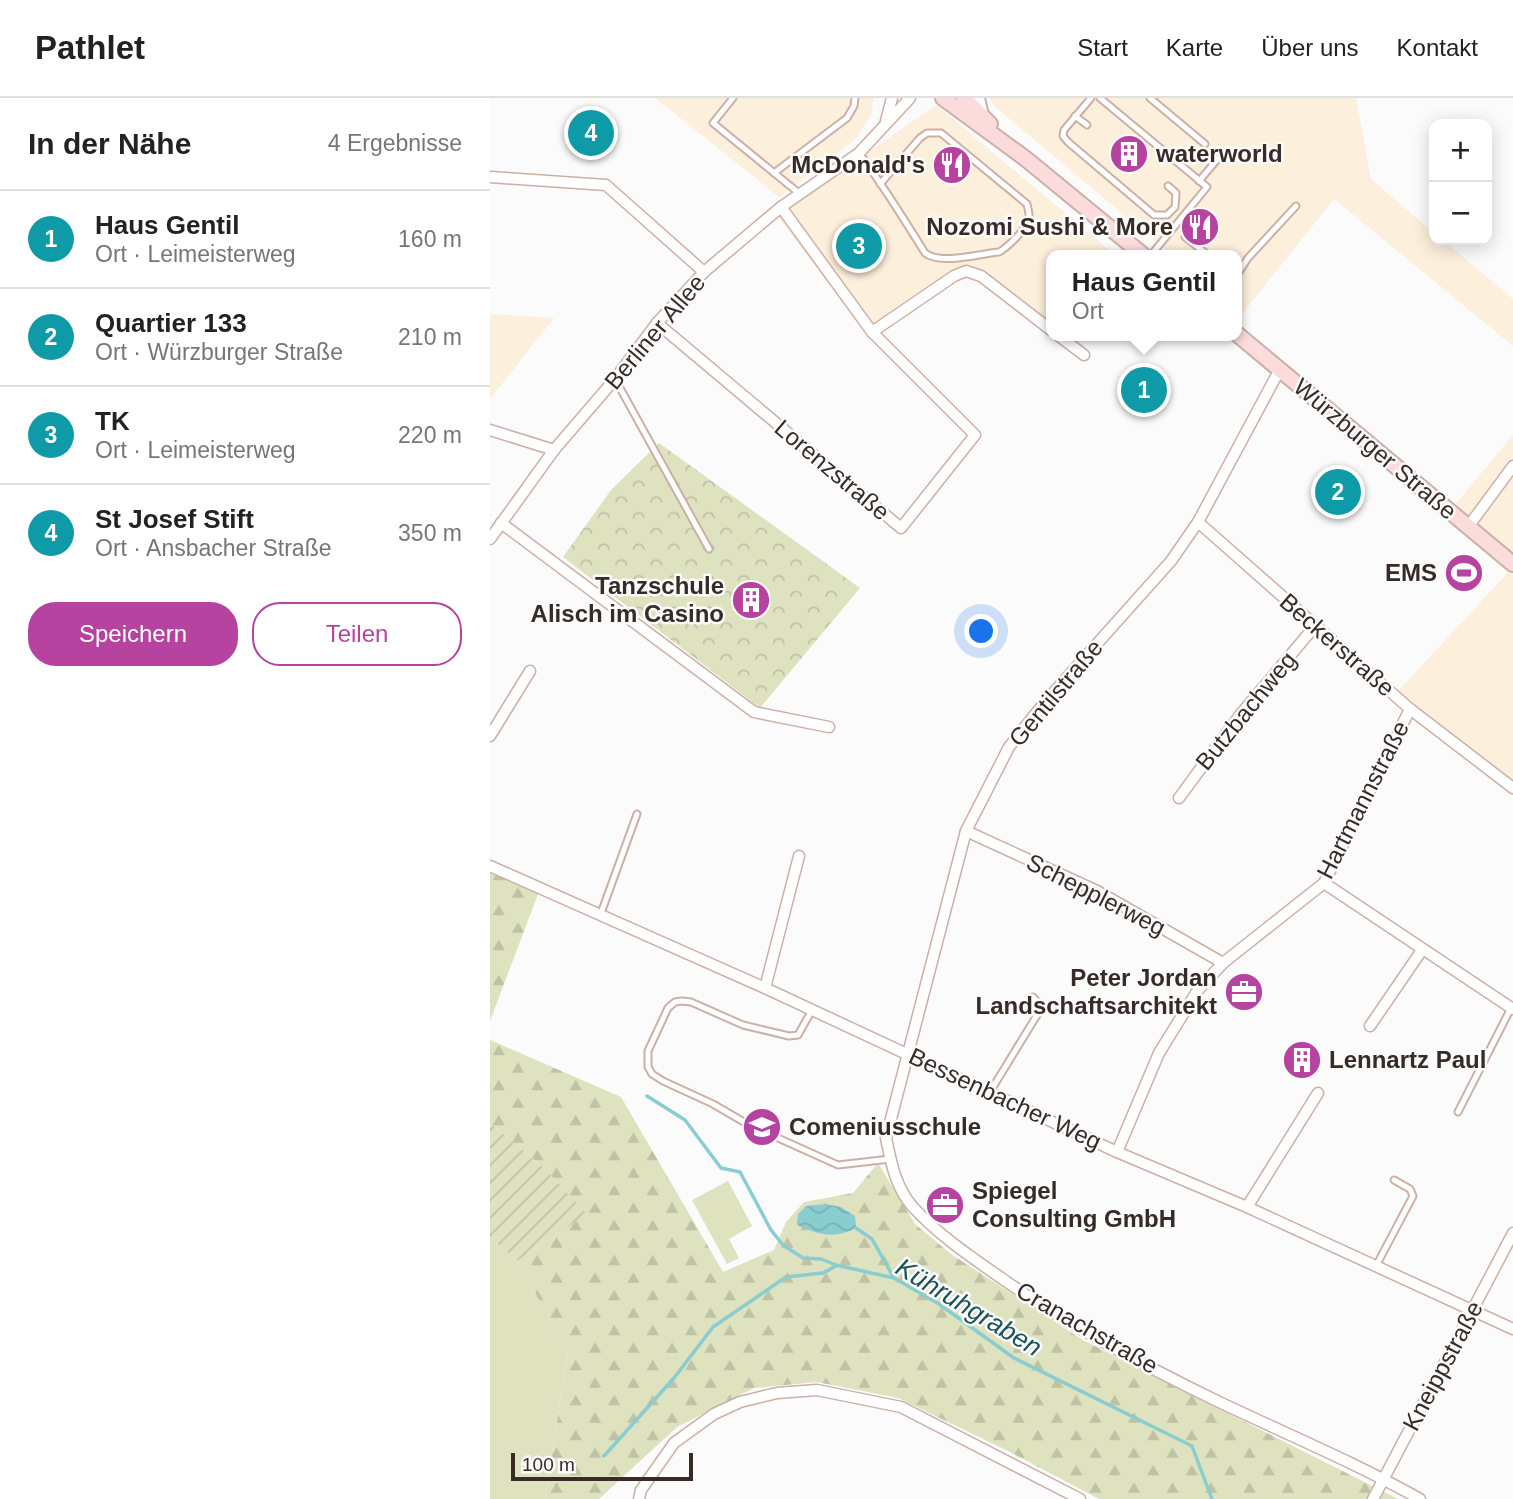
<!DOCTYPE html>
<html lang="de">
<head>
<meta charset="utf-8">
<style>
	:root { --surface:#fff; --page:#f6f6f6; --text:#222; --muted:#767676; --line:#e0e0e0; --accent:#b5439f }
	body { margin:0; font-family:Helvetica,sans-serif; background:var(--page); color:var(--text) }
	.controls { position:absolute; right:21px; top:21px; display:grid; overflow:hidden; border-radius:14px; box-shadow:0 4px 18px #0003 }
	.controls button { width:63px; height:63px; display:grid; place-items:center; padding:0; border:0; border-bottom:2px solid var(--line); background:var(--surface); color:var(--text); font:35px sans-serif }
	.scale { position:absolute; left:21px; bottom:18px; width:182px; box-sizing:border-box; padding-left:7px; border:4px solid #362b27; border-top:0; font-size:19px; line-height:24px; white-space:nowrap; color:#362b27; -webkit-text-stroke:5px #fbfbfb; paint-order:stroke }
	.you { position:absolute; left:492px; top:534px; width:24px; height:24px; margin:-18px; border:5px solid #fff; border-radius:50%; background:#1a73e8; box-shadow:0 0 0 10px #1a73e833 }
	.badge { display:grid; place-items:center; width:46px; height:46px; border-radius:50%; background:var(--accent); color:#fff; font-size:23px; font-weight:700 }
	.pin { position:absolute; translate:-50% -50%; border:4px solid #fff; box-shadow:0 2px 7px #0006 }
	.popup { position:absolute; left:556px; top:152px; width:196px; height:91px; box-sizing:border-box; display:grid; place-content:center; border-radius:14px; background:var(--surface); filter:drop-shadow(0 2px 5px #0005); font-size:23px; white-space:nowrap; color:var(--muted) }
	.popup b { font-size:26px; color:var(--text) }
	.popup::after { content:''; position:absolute; left:50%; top:100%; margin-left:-14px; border:14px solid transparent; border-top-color:var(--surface) }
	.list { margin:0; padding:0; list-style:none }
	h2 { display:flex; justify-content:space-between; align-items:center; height:91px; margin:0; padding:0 28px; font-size:30px }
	h2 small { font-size:23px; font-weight:400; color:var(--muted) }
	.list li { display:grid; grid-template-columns:46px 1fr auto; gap:21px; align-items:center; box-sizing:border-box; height:98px; padding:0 28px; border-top:2px solid var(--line) }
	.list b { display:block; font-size:26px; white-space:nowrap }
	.list p { margin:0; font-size:23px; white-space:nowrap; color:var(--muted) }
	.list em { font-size:23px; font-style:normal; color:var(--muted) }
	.actions { display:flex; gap:14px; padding:21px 28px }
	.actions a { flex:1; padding:16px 0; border:2px solid var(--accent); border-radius:28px; text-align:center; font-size:24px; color:var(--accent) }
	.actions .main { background:var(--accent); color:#fff }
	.map { position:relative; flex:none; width:1023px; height:1401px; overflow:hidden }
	header { display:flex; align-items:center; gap:42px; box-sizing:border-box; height:98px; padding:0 35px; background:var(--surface); border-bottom:2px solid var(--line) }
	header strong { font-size:33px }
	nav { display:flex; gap:38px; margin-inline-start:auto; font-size:24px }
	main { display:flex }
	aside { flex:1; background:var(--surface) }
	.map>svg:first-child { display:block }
	.commercial { fill:#fcefdb }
	.grass { fill:#dee2bf }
	.forest { fill:url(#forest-firs) }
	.park { fill:url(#park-crowns) }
	.garden { fill:url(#garden-furrows) }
	.water { fill:url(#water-waves) }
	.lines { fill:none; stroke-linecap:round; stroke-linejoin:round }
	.stream { stroke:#8acdd1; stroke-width:3.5 }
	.service-casing { stroke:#ccb0a7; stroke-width:9 }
	.minor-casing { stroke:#ccb0a7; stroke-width:13 }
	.tertiary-casing { stroke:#ccb0a7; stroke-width:16 }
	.secondary-casing { stroke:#ccb0a7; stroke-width:18 }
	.service { stroke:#fff; stroke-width:5 }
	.minor { stroke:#fff; stroke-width:10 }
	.tertiary { stroke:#fff; stroke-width:12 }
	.secondary { stroke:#fcdbdd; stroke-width:14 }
	.labels { text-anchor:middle; stroke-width:5; stroke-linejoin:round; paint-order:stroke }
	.poi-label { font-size:24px; font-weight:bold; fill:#362b27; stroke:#fbfbfb; text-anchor:end }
	.street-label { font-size:24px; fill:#362b27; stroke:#fbfbfb }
	.water-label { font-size:26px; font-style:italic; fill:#195356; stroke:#fbfbfb }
</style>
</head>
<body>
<header>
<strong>Pathlet</strong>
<nav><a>Start</a><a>Karte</a><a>Über uns</a><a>Kontakt</a></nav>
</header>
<main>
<aside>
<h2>In der Nähe<small>4 Ergebnisse</small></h2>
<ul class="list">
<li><span class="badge" style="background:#0f9aa8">1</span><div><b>Haus Gentil</b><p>Ort · Leimeisterweg</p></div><em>160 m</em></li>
<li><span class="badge" style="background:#0f9aa8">2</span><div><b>Quartier 133</b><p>Ort · Würzburger Straße</p></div><em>210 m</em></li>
<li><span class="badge" style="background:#0f9aa8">3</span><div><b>TK</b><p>Ort · Leimeisterweg</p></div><em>220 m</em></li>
<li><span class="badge" style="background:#0f9aa8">4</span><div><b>St Josef Stift</b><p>Ort · Ansbacher Straße</p></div><em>350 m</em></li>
</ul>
<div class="actions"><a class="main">Speichern</a><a>Teilen</a></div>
</aside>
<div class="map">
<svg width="1023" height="1401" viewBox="0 0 1023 1401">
	<defs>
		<pattern id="forest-firs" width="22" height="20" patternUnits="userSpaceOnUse" patternTransform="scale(1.75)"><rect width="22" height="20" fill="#dee2bf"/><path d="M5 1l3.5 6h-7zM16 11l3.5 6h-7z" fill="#bfc2a4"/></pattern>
		<pattern id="park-crowns" width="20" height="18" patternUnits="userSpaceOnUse" patternTransform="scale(1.75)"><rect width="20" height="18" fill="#dee2bf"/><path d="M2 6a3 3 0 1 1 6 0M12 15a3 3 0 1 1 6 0" fill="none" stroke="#bfc2a4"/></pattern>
		<pattern id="garden-furrows" width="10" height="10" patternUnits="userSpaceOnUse" patternTransform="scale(1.75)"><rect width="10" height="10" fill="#dee2bf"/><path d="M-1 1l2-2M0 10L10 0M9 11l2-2" fill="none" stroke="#bfc2a4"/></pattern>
		<pattern id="water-waves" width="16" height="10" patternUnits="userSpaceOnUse" patternTransform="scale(1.75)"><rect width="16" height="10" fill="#8acdd1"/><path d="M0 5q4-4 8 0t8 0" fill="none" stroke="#78b0b3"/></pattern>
	</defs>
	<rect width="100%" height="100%" fill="#fbfbfb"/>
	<g class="commercial">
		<polygon points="165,0 384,0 381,17 365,42 289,99"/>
		<polygon points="499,0 866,0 881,81 944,135 944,142 953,142 1023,201 1023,248 844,101 752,216 747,212 747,157 682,157 505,9"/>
		<polygon points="446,7 624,156 561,157 561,230 476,173 381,241 287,118"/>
		<polygon points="0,216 64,220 0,301"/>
		<polygon points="1023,337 1023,459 965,407"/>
		<polygon points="1023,469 1023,698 900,602"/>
	</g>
	<g class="grass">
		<polygon points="238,1083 262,1128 239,1141 249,1160 237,1166 202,1102"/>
		<polygon points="0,1139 27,1163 78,1253 55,1401 0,1401"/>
	</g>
	<g class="forest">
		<polygon points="0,773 48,796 0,923"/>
		<polygon points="0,942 131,999 233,1174 284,1152 296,1124 314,1104 363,1095 388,1065 425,1126 461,1156 593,1242 908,1401 609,1401 518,1353 408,1300 327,1284 264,1290 187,1329 109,1401 55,1401 78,1253 27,1163 96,1116 55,1071 0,1025"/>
	</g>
	<polygon class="park" points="169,345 370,490 270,610 73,459 121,392"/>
	<polygon class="garden" points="0,1025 55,1071 97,1116 27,1163 0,1139"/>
	<path class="water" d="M335,1106L351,1109L365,1118L366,1130C345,1141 328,1137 307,1127L308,1116L316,1108Z"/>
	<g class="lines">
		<g class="stream">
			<polyline points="157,998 195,1022 231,1070 250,1074 281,1132 293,1147 313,1160 331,1161 346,1167 404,1180 449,1206 524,1260 702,1348 722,1401"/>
			<polyline points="366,1130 382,1141 404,1180"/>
			<polyline points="114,1358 184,1280 223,1229 296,1179 333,1175 346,1168"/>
		</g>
		<g class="service-casing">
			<g id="service">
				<polyline points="243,0 223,25 310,96"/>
				<polyline points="601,0 574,32 573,38 578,44 664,117 677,117 685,109 686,95 678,88"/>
				<polyline points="610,0 717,89 661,157"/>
				<polyline points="660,0 715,46"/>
				<polyline points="585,18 597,27"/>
				<path d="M369,55C393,87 414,121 435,155C450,167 489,156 509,154C518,149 533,134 538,124C541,119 538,112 537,106L451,35H437L430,40L390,86"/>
				<polyline points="284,75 357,20 364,8 365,0"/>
				<polyline points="709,83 732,56"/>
				<polyline points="695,139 718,157"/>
				<polyline points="747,177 758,160 806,108"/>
				<polyline points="125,281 219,451"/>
				<polyline points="110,818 147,716"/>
				<polyline points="322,912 308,937 299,938 253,927 201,904 192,903 185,904 178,910 158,953 158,969 162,976 173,983 223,1006 259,1027 348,1067 400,1061"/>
				<polyline points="500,994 552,909 543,899"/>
				<polyline points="968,1014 1021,910"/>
				<polyline points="886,1168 923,1098 920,1091 904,1082"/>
			</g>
		</g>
		<g class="minor-casing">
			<g id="minor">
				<polyline points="396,23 402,0"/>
				<polyline points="0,79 116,87 214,174"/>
				<polyline points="291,109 382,234 464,178 476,173 491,178 561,232"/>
				<polyline points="167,225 411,430 485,337 382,234"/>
				<polyline points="569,238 594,257"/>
				<path d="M790,271L708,424L681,463L555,604L519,649L476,733L396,1040C401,1064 405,1088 422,1108C449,1138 484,1161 517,1184C583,1230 653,1267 725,1302C794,1335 864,1364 930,1401"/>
				<polyline points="0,332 64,352"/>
				<polyline points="708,424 920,611 1023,690"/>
				<polyline points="11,425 264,614 339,629"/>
				<polyline points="978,429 1023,368"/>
				<polyline points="0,441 64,352 125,281 167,225 214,174 291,109 369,55 420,0"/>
				<polyline points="0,638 40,573"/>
				<polyline points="689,700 750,617 825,528"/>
				<polyline points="476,733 607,793 733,865"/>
				<polyline points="0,768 275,890 627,1054 757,1109 1023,1231"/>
				<polyline points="834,785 1023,911"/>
				<polyline points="275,890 309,758"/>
				<polyline points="880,928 932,852"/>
				<polyline points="627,1054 669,955 708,892 733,865 834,785 920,611"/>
				<polyline points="757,1109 828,995"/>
				<polyline points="149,1401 151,1392 184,1345 224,1316 250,1304 287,1295 327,1292 411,1309 590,1401"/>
				<polyline points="883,1401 1023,1135"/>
			</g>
		</g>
		<g class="tertiary-casing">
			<polyline id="tertiary" points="488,0 492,18"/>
		</g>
		<g class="secondary-casing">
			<g id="secondary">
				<polyline points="453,0 536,61 653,157"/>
				<polyline points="474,0 500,26"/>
				<polyline points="747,236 1023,466"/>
			</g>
		</g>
		<use href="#service" class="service"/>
		<use href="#minor" class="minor"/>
		<use href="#tertiary" class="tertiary"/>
		<use href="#secondary" class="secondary"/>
	</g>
	<defs>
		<g id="building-disc" transform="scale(2.0125)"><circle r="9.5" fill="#b5439f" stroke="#fbfbfb"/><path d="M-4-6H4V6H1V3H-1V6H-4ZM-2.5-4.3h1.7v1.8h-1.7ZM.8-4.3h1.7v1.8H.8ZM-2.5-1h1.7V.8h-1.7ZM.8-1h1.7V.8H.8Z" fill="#fff"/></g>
		<g id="restaurant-disc" transform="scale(2.0125)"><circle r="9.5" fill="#b5439f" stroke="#fbfbfb"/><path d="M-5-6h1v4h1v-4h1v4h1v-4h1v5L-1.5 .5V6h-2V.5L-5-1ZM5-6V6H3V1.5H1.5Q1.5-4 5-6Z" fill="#fff"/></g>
		<g id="stadium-disc" transform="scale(2.0125)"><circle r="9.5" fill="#b5439f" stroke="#fbfbfb"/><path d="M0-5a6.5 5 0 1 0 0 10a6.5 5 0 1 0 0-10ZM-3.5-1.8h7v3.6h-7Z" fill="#fff"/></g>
		<g id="office-disc" transform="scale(2.0125)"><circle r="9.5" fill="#b5439f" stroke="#fbfbfb"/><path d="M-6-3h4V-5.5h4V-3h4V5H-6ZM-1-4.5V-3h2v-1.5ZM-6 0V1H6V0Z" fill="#fff"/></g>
		<g id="school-disc" transform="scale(2.0125)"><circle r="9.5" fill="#b5439f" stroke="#fbfbfb"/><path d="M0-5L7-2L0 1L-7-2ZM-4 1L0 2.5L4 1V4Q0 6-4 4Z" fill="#fff"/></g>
	</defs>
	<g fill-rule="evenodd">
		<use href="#building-disc" x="639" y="56"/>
		<use href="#restaurant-disc" x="462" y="67"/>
		<use href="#restaurant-disc" x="710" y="129"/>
		<use href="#stadium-disc" x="974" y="475"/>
		<use href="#building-disc" x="261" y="502"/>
		<use href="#office-disc" x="754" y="894"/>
		<use href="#building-disc" x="812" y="962"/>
		<use href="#school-disc" x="272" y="1029"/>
		<use href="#office-disc" x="455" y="1107"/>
	</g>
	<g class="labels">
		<g class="poi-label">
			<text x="666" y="64" text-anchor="start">waterworld</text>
			<text x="435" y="75">McDonald's</text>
			<text x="683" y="137">Nozomi Sushi &amp; More</text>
			<text x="947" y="483">EMS</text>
			<text x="234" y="496">Tanzschule<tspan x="234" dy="28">Alisch im Casino</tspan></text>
			<text x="727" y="888">Peter Jordan<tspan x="727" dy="28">Landschaftsarchitekt</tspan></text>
			<text x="839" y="970" text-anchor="start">Lennartz Paul</text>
			<text x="299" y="1037" text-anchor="start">Comeniusschule</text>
			<text x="482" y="1101" text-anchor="start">Spiegel<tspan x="482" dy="28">Consulting GmbH</tspan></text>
		</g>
		<g class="street-label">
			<text transform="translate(165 234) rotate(-50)" y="8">Berliner Allee</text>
			<text transform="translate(885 351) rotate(40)" y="8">Würzburger Straße</text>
			<text transform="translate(342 372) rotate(40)" y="8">Lorenzstraße</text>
			<text transform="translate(847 547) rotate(41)" y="8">Beckerstraße</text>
			<text transform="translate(566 595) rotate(-50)" y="8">Gentilstraße</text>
			<text transform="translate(756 613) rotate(-51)" y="8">Butzbachweg</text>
			<text transform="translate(873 702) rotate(-63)" y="8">Hartmannstraße</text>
			<text transform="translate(606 797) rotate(27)" y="8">Schepplerweg</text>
			<text transform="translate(515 1001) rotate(25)" y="8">Bessenbacher Weg</text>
			<text transform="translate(597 1230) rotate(30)" y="8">Cranachstraße</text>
			<text transform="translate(953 1268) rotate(-62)" y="8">Kneippstraße</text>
		</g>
		<g class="water-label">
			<text transform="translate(479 1209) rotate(31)" y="9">Kühruhgraben</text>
		</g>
	</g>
</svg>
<div class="controls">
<button>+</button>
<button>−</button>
</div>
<div class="scale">100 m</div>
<div class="you"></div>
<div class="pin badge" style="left:654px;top:292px;background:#0f9aa8">1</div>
<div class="popup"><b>Haus Gentil</b>Ort</div>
<div class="pin badge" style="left:848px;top:394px;background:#0f9aa8">2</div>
<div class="pin badge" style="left:369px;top:148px;background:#0f9aa8">3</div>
<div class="pin badge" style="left:101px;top:35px;background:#0f9aa8">4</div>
</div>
</main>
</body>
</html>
